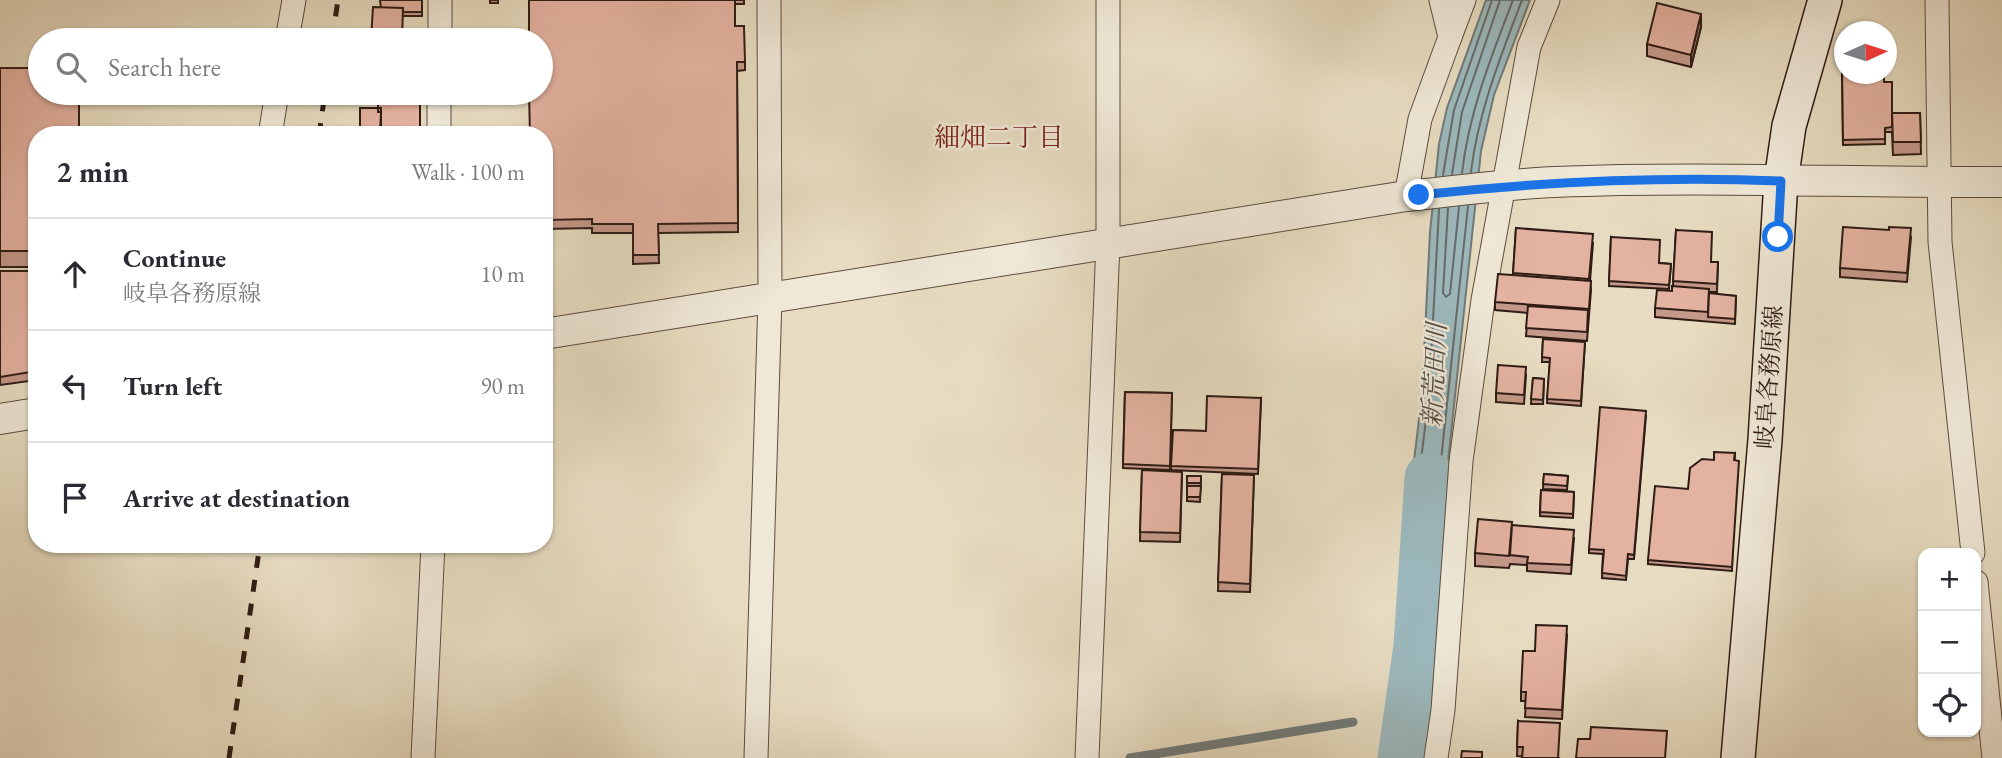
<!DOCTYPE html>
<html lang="en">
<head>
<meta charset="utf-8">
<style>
	:root { --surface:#fff; --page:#f2f2f3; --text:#2b2b33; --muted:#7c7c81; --line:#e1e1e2 }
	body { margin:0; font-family:"EB Garamond","Noto Serif JP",serif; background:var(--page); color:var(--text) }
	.controls { position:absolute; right:21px; bottom:21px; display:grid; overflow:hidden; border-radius:14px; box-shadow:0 2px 5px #0004 }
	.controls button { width:63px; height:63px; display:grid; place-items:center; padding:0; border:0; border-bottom:2px solid var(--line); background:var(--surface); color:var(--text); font:35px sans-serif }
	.compass { position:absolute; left:1834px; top:21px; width:63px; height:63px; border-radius:50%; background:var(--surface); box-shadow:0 2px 5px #0004; rotate:87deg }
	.stop { position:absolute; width:21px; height:21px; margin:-16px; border:5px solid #1a73e8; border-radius:50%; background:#fff }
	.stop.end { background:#1a73e8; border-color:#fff; box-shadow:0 2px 7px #0008 }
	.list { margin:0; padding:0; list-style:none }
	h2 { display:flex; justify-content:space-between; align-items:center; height:91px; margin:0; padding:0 28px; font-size:30px }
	h2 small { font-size:23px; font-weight:400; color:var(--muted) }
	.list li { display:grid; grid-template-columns:46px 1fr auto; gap:21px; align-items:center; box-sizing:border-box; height:112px; padding:0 28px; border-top:2px solid var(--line) }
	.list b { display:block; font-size:26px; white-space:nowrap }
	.list p { margin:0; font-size:23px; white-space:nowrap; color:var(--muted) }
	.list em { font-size:23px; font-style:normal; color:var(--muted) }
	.icon { flex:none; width:38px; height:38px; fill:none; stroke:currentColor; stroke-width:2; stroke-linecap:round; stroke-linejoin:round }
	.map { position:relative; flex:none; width:2002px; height:758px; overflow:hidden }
	.search { position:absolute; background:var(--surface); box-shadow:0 2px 5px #0004; left:28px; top:28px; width:525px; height:77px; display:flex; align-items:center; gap:18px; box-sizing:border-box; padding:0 24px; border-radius:38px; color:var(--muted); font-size:26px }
	.panel { position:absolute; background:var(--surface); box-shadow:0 2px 5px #0004; left:28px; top:126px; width:525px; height:427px; border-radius:28px }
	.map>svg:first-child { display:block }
	.water { fill:#9cb9be; stroke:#707a7a; stroke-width:2 }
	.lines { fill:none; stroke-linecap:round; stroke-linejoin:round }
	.shore { stroke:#666a69; stroke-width:2 }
	.stream { stroke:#707a7a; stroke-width:9 }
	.river { stroke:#9cb9be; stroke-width:51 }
	.minor-casing { stroke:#5d4c3f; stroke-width:25 }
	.tertiary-casing { stroke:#5d4c3f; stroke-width:32 }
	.secondary-casing { stroke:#2f1c14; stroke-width:36 }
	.minor { stroke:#efe8d7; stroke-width:23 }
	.tertiary { stroke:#efe8d7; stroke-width:30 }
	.secondary { stroke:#efe8d7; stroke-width:33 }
	.rail { stroke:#2f1c14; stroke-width:5; stroke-dasharray:12 12; stroke-linecap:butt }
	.wall { fill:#c4998a; stroke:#2f1c14; stroke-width:2 }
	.shaded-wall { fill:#a07d71; stroke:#2f1c14; stroke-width:2 }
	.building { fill:#e4b2a1; stroke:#2f1c14; stroke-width:2 }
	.route { stroke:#1a73e8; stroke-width:9 }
	.labels { text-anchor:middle; stroke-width:5; stroke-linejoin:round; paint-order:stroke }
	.street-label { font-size:24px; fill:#2f1c14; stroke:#efe8d7 }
	.neighbourhood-label { font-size:26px; fill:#7a1f14; stroke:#efe8d7 }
	.water-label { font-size:26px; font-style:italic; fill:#504b47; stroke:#efe8d7 }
</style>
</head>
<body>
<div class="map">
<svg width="2002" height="758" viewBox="0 0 2002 758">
	<rect width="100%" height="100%" fill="#e7dcc1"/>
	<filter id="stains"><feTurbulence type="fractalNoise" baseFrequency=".00286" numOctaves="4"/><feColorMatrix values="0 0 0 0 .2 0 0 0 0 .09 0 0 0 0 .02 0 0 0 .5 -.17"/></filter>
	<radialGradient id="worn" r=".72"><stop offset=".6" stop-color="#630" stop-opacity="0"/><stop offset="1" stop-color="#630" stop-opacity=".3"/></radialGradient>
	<polygon class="water" points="1486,0 1530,0 1494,95 1481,151 1439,547 1404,545 1422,394 1430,232 1439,144 1447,108"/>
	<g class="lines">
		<g class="shore">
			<path d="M1471,172C1478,112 1501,56 1522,0"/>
			<path d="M1462,173C1469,112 1491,57 1513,0"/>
			<polyline points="1452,174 1462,112 1500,0"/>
			<polyline points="1443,175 1454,110 1492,0"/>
			<polyline points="1448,208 1443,293 1446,297 1450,294 1459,207"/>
			<polyline points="1439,209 1429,394 1412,535 1415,538 1430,540 1433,536 1468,206"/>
		</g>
		<polyline class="stream" points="1130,758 1353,722"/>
		<polyline class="river" points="1403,758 1419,646 1430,478"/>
		<g class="minor-casing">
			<g id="minor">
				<polyline points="1937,0 1940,242 1973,553"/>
				<polyline points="1450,37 1464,0"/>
				<polyline points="287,40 294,0"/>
				<polyline points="440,40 440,0"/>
				<polyline points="270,135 277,93"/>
				<polyline points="439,135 439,93"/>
				<polyline points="1406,196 1420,119 1450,37 1441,0"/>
				<polyline points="1976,582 1994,758"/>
				<polyline points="423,758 433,544"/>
				<polyline points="756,758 770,298 769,0"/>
				<polyline points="1087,758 1108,243 1108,0"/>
				<polyline points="1436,758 1443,710 1461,461 1483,300 1529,47 1548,0"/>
			</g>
		</g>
		<g class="tertiary-casing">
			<g id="tertiary">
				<path d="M544,334L1406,196C1455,191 1505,184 1555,182C1704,176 1853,183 2002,182"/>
				<polyline points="0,419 37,413"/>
			</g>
		</g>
		<g class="secondary-casing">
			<polyline id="secondary" points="1738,758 1765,440 1781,181 1789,126 1825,0"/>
		</g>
		<use href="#minor" class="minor"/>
		<use href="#tertiary" class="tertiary"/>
		<use href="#secondary" class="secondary"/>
		<g class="rail">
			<polyline points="332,40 338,0"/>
			<polyline points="319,135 325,93"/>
			<polyline points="229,758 260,544"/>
		</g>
	</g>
	<g class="wall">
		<polygon points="422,0 422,16 403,16 381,8"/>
		<rect x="490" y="0" width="8" height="3"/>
		<polygon points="529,0 744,0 744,4 735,4 735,26 745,62 745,70 737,71 738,232 658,233 659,263 633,264 633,233 592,233 592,228 544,229 544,135"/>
		<polygon points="1701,27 1691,67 1647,56 1647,44"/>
		<polygon points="1842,66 1884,82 1892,121 1920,113 1921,154 1893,155 1892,132 1885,132 1885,144 1843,145"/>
		<polygon points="0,68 37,135 37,267 0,267"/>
		<polygon points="378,93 420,93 420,135 381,135 381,117 380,135 360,135 360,108 378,112"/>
		<polygon points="1516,228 1593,243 1590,281 1591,290 1587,341 1526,336 1528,313 1495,310 1495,302 1513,275"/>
		<polygon points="1676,230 1711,262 1718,262 1717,292 1709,292 1709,294 1736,296 1735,324 1655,317 1655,308 1672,291 1673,286"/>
		<polygon points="1611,237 1659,263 1671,264 1669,289 1609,286"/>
		<polygon points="1911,237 1907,282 1840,277 1840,268"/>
		<polygon points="0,271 37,271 37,380 0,385"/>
		<polygon points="1543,339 1585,342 1581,406 1547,403 1550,362 1542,362"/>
		<polygon points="1526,375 1524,404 1496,402 1496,393"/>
		<polygon points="1533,378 1544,379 1543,404 1531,404"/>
		<polygon points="1125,392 1172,393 1170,470 1123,468"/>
		<polygon points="1261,398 1258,474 1171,470 1173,430 1206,431"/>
		<polygon points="1646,415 1634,559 1628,559 1626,580 1602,578 1603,554 1589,553 1589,549"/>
		<polygon points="1735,453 1732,571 1648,564 1648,560 1688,489 1714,460"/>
		<polygon points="1142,470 1182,472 1180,542 1140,541"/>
		<polygon points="1222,474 1254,475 1250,592 1218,591"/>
		<polygon points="1544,474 1568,476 1567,490 1543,489"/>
		<polygon points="1187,476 1201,476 1200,502 1187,501"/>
		<polygon points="1541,490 1574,492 1573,518 1540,516"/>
		<polygon points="1512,525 1574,538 1571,574 1527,571 1527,565 1510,564 1509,568 1475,566 1475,553"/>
		<polygon points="1567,635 1562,719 1525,717 1526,701 1521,701 1521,692 1535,651"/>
		<polygon points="1518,721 1559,758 1517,756"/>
	</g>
	<polygon class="shaded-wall" points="1701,14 1701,27 1691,67 1691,55"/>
	<g class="building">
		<polygon points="380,0 422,0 422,12 403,12 403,8 381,8"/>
		<polygon points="529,0 735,0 735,26 744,26 745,62 737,62 738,223 658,224 659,255 633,255 633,224 592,224 592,219 544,220 544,135 530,135 529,93 541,93 541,40 529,40"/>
		<polygon points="1657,3 1701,14 1691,55 1647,44"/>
		<polygon points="373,7 403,8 402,40 371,40"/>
		<polygon points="1842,66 1844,66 1844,74 1884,74 1884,82 1892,82 1892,127 1885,128 1885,139 1843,140"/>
		<polygon points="0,68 40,68 40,93 79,93 79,135 37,135 37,251 0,251"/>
		<polygon points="378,93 420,93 420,127 381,127 381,108 378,108"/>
		<polygon points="360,108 378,108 378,112 381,112 380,133 360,133"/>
		<polygon points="1892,113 1920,113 1921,142 1893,142"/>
		<polygon points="1843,227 1889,230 1889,227 1911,228 1907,273 1840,268"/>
		<polygon points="1516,228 1593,234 1589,279 1513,273"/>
		<polygon points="1676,230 1712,232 1711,262 1718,262 1717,284 1673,281"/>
		<polygon points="1611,237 1660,240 1659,263 1671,264 1669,285 1609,281"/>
		<polygon points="0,271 37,271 37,371 0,377"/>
		<polygon points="1498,274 1591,281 1589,309 1495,302"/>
		<polygon points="1672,286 1709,289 1708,312 1655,308 1657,290 1672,291"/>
		<polygon points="1709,293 1736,296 1735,319 1708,317"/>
		<polygon points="1528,306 1588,310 1587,332 1526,328"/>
		<polygon points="1543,339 1585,342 1581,401 1547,399 1550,358 1542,357"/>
		<polygon points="1498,365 1526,367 1524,395 1496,393"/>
		<polygon points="1533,378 1544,379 1543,400 1531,399"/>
		<polygon points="1125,392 1172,393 1170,466 1123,464"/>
		<polygon points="1207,396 1261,398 1258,469 1171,466 1173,430 1206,431"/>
		<polygon points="1600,407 1646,411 1634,555 1628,554 1626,576 1602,573 1604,550 1589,549"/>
		<polygon points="1714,452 1735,453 1734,460 1739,461 1732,567 1648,560 1655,486 1688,489 1690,468 1702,459 1714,460"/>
		<polygon points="1142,470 1182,472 1180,533 1140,532"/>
		<polygon points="1222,474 1254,475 1250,584 1218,582"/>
		<polygon points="1544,474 1568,476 1567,486 1543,484"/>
		<rect x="1187" y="476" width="14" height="7"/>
		<polygon points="1187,486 1201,486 1200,497 1187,497"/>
		<polygon points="1541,490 1574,492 1573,514 1540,512"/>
		<polygon points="1478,519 1512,522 1509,556 1475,553"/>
		<polygon points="1512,525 1574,530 1571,565 1527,563 1528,557 1510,555"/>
		<polygon points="1536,625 1567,626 1562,710 1525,708 1526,692 1521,692 1523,651 1535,651"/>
		<polygon points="1518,721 1560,723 1558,758 1522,758 1523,747 1517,747"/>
		<polygon points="1591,727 1667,731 1665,758 1576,758 1578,739 1590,739"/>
		<polygon points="1462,751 1482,752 1482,758 1461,758"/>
	</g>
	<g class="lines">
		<path class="route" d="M1419,195C1540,182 1660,176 1781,181L1778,237"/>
	</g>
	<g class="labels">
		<g class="street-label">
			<text transform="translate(1769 377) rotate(-86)" y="8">岐阜各務原線</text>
		</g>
		<g class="neighbourhood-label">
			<text x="999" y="146">細畑二丁目</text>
		</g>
		<g class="water-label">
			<text transform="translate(1434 375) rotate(-87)" y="9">新荒田川</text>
		</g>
	</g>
	<rect width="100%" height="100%" filter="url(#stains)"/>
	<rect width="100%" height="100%" fill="url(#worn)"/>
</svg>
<div class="controls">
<button>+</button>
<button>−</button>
<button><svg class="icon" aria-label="locate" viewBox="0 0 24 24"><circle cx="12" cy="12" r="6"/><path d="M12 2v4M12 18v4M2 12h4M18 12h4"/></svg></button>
</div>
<svg class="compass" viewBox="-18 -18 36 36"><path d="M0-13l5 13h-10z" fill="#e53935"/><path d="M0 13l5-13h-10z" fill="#7c7c81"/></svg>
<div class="stop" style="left:1778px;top:237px"></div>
<div class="stop end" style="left:1419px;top:195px"></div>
<div class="search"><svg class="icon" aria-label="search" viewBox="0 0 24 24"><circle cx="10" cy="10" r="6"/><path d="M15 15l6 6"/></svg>Search here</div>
<section class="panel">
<h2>2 min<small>Walk · 100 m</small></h2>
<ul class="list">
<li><svg class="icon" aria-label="ahead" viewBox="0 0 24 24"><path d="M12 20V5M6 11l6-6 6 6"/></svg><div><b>Continue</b><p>岐阜各務原線</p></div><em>10 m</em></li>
<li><svg class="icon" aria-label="left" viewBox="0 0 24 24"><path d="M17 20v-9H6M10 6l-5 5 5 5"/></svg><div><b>Turn left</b></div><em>90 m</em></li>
<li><svg class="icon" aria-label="arrive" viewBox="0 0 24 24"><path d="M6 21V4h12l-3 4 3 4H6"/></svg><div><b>Arrive at destination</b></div></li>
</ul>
</section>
</div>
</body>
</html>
